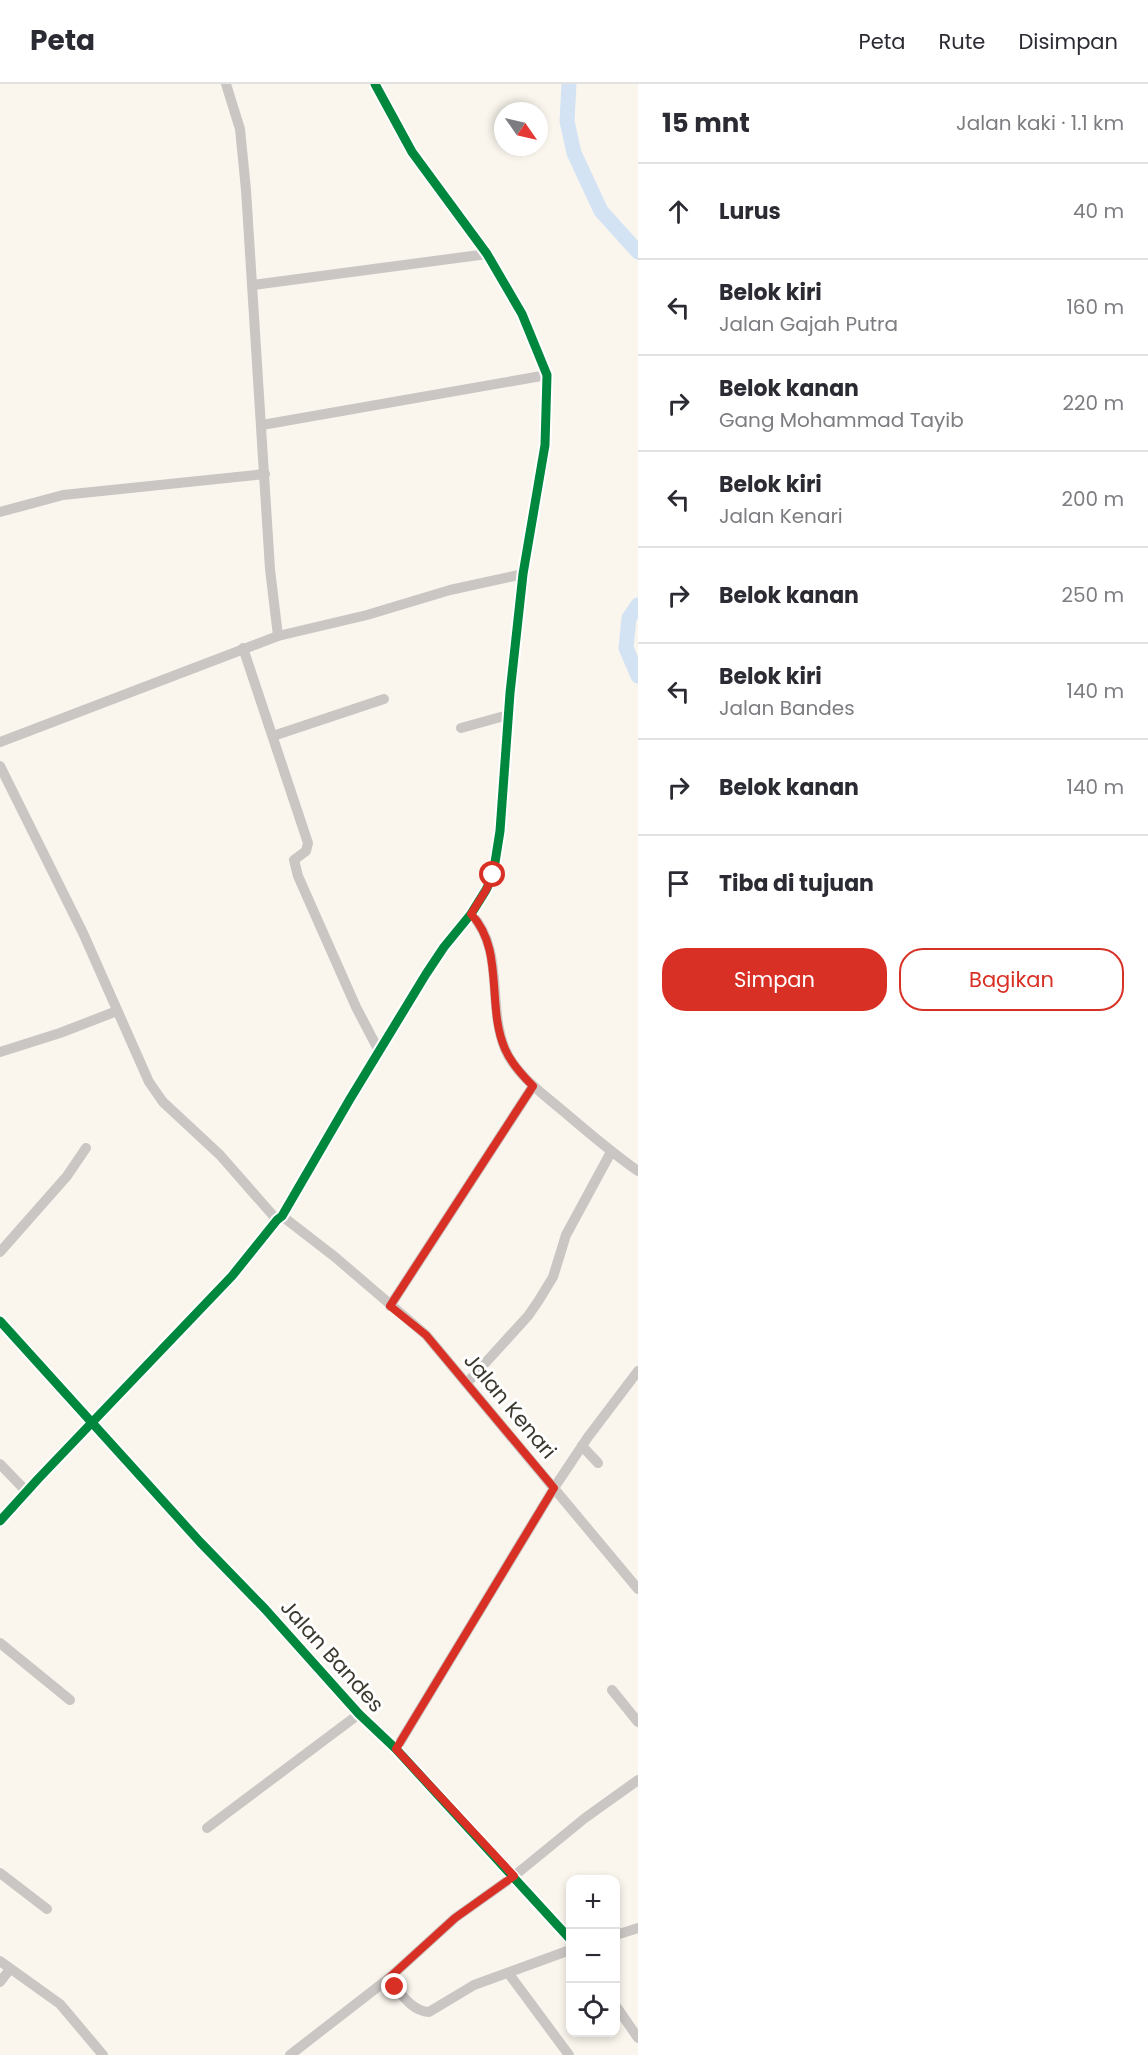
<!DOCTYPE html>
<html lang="id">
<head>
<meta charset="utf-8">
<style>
	:root { --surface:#fff; --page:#f2f2f3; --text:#2b2b33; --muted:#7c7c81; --line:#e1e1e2; --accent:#d93025 }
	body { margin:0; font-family:Poppins,sans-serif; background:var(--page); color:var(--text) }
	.controls { position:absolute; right:18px; bottom:18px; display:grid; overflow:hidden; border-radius:12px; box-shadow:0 3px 9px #0003 }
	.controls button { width:54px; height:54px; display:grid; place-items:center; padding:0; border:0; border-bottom:2px solid var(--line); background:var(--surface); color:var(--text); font:30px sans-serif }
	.compass { position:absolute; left:494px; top:18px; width:54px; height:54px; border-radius:50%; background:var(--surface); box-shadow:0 3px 9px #0003; rotate:124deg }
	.stop { position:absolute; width:18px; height:18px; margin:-14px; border:4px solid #d93025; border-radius:50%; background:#fff }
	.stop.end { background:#d93025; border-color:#fff; box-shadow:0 2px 6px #0008 }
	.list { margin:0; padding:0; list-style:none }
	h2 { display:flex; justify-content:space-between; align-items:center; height:78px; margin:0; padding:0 24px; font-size:26px }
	h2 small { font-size:20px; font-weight:400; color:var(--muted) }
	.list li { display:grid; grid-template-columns:39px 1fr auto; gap:18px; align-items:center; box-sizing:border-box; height:96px; padding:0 24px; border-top:2px solid var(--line) }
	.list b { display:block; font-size:22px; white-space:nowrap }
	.list p { margin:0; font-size:20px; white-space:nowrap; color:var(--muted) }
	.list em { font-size:20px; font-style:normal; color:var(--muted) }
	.actions { display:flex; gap:12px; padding:18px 24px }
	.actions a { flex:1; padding:14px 0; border:2px solid var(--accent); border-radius:24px; text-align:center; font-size:21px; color:var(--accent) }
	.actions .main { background:var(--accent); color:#fff }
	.icon { flex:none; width:33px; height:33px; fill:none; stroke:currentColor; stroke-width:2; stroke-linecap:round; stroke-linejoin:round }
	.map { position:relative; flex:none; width:638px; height:1971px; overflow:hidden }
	header { display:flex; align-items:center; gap:36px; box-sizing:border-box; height:84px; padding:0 30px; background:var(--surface); border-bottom:2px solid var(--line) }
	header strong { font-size:28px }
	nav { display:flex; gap:33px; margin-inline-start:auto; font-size:21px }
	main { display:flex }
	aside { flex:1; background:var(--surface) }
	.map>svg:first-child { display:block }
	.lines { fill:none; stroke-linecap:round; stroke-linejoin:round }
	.river { stroke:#d4e3f4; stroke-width:15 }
	.minor { stroke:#cac6c4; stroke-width:10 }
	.cycleway-casing { stroke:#fff; stroke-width:13 }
	.cycleway { stroke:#00873e; stroke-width:9 }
	.route { stroke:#d93025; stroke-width:8 }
	.labels { text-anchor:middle; stroke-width:6; stroke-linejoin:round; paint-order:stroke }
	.street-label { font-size:21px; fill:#3c382e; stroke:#fff }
</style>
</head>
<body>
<header>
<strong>Peta</strong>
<nav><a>Peta</a><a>Rute</a><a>Disimpan</a></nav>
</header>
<main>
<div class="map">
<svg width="638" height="1971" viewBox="0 0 638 1971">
	<rect width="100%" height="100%" fill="#faf6ee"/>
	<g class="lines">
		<g class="river">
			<polyline points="569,0 567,37 574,69 601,127 638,168"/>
			<polyline points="638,521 629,534 626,564 638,592"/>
		</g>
		<g class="minor">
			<polyline points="226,0 240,45 246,106 270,485 278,552"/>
			<polyline points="253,201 487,170"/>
			<polyline points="262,341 547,291"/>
			<polyline points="0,428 63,411 265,390"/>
			<polyline points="243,564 308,759 306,767 294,776 298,792 356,923 379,967"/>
			<polyline points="461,644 508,631"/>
			<polyline points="273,652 384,615"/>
			<polyline points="0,658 278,552 367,531 450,506 523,490"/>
			<polyline points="0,682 83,849 149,998 163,1018 220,1071 277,1136"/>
			<path d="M471,830C505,866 487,921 505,965C516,991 542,1009 563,1027C588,1048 612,1069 638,1087"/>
			<polyline points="0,968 60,949 117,927"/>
			<polyline points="282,1132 335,1173 426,1251 638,1505"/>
			<polyline points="0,1168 67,1092 86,1064"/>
			<polyline points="390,1222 533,1002"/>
			<polyline points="0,1237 200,1458 265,1525 359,1630 396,1665 570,1855"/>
			<polyline points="467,1299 528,1232 539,1216 553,1193 566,1151 611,1068"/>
			<polyline points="582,1362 598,1379"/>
			<polyline points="0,1380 26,1407"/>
			<polyline points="0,1437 38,1395 232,1192 277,1136 282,1132 350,1015 426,890 444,863 471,830 486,806 493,791 500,747 510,609 523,490 545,361 547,291 522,230 487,170 412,68 375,0"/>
			<polyline points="0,1559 70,1616"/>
			<polyline points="612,1606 638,1638"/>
			<polyline points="396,1665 554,1404 588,1353 638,1287"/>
			<polyline points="207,1744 359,1630"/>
			<polyline points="0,1789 47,1825"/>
			<polyline points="616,1851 638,1844"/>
			<polyline points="0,1877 60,1920 103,1971"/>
			<polyline points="509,1890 569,1971"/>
			<path d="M388,1895C400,1907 410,1927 429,1928L474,1901L570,1866"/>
			<polyline points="0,1898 10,1885"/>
			<polyline points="616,1922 638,1954"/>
			<polyline points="290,1971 388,1895 455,1834 514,1792 585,1734 638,1696"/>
		</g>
		<g class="cycleway-casing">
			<g id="cycleway">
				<polyline points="0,1237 200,1458 265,1525 359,1630 396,1665 570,1855"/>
				<polyline points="0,1437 38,1395 232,1192 277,1136 282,1132 350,1015 426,890 444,863 471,830 486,806 493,791 500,747 510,609 523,490 545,361 547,291 522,230 487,170 412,68 375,0"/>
			</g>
		</g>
		<use href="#cycleway" class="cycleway"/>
	</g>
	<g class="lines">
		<path class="route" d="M395,1903L388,1895L455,1834L514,1792L396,1665L554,1404L426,1251L390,1222L533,1002C522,991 511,979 505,965C486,922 505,866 471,830L486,806L493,791"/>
	</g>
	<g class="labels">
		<g class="street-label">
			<text transform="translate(510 1322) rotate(50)" y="7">Jalan Kenari</text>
			<text transform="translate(332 1572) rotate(48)" y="7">Jalan Bandes</text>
		</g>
	</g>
</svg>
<div class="controls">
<button>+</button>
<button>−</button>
<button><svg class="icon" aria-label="locate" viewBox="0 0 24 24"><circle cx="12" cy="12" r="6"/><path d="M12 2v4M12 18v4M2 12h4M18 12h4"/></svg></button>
</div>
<svg class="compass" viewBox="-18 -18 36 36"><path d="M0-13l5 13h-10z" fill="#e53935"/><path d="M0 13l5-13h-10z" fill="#7c7c81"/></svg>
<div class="stop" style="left:493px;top:791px"></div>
<div class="stop end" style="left:395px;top:1903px"></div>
</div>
<aside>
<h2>15 mnt<small>Jalan kaki · 1.1 km</small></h2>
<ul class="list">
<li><svg class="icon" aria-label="ahead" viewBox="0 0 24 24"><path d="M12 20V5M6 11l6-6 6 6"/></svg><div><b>Lurus</b></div><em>40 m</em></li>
<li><svg class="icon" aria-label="left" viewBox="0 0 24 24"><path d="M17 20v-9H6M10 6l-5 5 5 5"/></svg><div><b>Belok kiri</b><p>Jalan Gajah Putra</p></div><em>160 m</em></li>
<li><svg class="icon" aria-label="right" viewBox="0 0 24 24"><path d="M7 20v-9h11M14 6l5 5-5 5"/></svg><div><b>Belok kanan</b><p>Gang Mohammad Tayib</p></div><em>220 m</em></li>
<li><svg class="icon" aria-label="left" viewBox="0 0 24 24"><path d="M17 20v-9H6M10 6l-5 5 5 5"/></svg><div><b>Belok kiri</b><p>Jalan Kenari</p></div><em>200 m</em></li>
<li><svg class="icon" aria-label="right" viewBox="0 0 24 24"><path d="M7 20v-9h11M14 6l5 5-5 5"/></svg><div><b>Belok kanan</b></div><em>250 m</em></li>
<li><svg class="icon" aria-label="left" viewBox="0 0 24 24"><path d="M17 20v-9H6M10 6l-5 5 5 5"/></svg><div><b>Belok kiri</b><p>Jalan Bandes</p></div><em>140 m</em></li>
<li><svg class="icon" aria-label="right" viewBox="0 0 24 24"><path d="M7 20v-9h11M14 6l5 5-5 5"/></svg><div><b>Belok kanan</b></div><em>140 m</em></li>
<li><svg class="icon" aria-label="arrive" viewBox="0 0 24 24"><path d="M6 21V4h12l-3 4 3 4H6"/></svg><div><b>Tiba di tujuan</b></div></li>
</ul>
<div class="actions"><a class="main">Simpan</a><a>Bagikan</a></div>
</aside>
</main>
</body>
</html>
